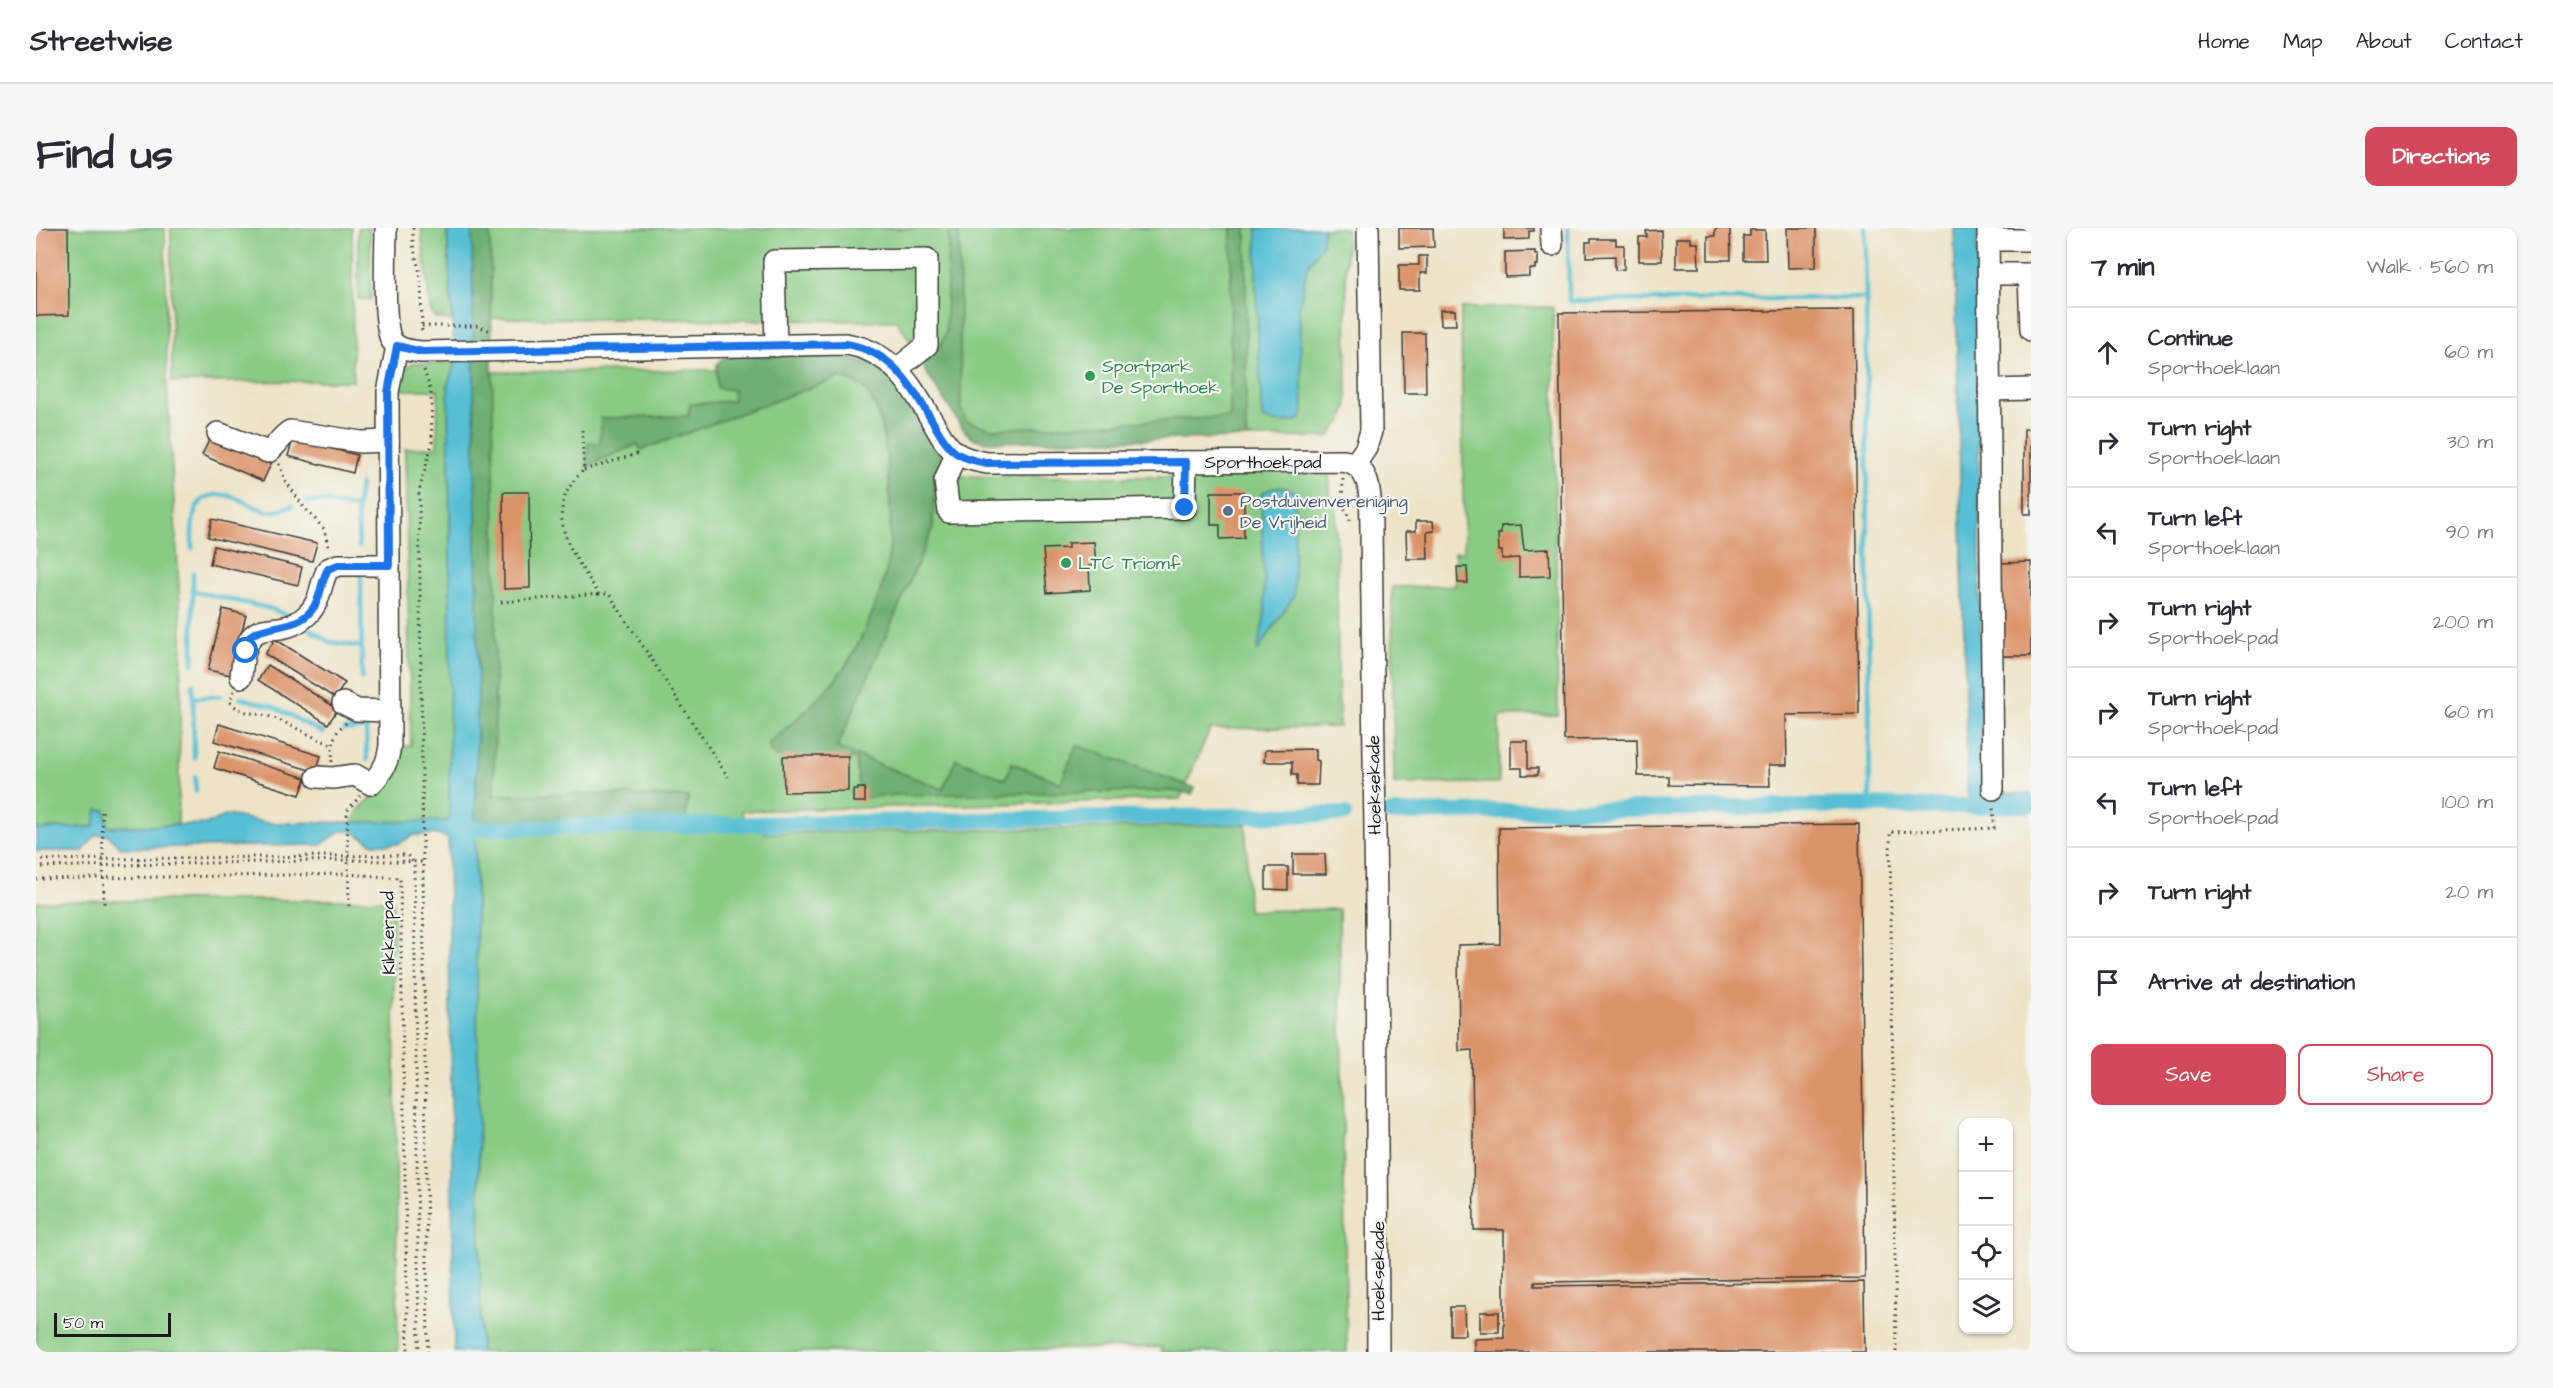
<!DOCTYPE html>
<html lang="en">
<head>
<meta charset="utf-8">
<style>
	:root { --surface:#fff; --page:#f7f7f7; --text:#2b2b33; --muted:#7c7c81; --line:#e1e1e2; --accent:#d1495b }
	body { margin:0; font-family:"Architects Daughter",sans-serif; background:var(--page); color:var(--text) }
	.controls { position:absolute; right:18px; bottom:18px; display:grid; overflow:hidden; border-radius:12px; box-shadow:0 2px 4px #0004 }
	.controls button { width:54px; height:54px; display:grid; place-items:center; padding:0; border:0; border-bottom:2px solid var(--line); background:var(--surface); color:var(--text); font:30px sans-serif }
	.scale { position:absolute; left:18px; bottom:15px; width:117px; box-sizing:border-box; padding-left:6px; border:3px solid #1c1c1c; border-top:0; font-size:16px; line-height:21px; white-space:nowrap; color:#1c1c1c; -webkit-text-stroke:4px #f6f6f2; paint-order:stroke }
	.stop { position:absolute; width:18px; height:18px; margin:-14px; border:4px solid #1a73e8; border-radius:50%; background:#fff }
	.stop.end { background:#1a73e8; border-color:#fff; box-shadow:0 2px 6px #0008 }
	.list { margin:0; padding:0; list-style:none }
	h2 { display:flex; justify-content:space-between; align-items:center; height:78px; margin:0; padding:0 24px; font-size:26px }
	h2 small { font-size:20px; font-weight:400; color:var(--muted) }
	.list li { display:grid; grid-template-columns:39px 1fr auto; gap:18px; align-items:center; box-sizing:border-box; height:90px; padding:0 24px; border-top:2px solid var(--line) }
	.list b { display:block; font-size:22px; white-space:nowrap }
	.list p { margin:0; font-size:20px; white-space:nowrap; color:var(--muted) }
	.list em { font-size:20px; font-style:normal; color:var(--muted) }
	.actions { display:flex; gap:12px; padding:18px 24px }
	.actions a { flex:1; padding:14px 0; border:2px solid var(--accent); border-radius:12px; text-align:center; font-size:21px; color:var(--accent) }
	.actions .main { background:var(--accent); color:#fff }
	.icon { flex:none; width:33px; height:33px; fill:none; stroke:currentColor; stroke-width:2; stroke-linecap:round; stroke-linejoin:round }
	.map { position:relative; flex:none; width:1995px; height:1124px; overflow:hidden; border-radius:12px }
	header { display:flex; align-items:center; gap:36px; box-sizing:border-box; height:84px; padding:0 30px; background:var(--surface); border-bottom:2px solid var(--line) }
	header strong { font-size:28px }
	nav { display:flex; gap:33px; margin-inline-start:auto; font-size:21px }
	.intro { display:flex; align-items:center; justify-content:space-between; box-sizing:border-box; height:144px; padding:0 36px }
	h1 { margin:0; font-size:42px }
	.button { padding:15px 27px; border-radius:12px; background:var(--accent); color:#fff; font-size:21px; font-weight:700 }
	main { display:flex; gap:36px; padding:0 36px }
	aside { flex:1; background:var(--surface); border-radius:12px; box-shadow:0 2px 4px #0004 }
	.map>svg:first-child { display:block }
	.green { fill:#89cb84; stroke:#527450; stroke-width:1.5; fill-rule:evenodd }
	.forest { fill:#6eaf72; stroke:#456647; stroke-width:1.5 }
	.water { fill:#57bfd4; stroke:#3a6e78; stroke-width:1.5 }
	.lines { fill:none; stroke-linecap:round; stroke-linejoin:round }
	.stream { stroke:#57bfd4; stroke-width:4.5 }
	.canal { stroke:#57bfd4; stroke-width:16 }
	.building { fill:#db9369 }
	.minor-casing { stroke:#3b3a36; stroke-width:24 }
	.path { stroke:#3b3a36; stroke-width:3; stroke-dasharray:1.5 4.5; stroke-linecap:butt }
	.minor { stroke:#fff; stroke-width:21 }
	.route { stroke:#1a73e8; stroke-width:8 }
	.leisure-dot { fill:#2e9e5b; stroke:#f6f6f2; stroke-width:2 }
	.service-dot { fill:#5c6f8a; stroke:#f6f6f2; stroke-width:2 }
	.labels { text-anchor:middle; stroke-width:4.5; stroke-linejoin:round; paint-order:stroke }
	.leisure-label { font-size:18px; fill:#27864d; stroke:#f6f6f2; text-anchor:start }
	.street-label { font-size:18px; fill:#1c1c1c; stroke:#f6f6f2 }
	.service-label { font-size:18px; fill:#4e5e75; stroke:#f6f6f2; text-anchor:start }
</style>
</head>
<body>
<header>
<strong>Streetwise</strong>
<nav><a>Home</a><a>Map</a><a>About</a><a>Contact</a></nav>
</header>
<div class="intro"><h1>Find us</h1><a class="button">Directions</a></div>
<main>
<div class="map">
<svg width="1995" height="1124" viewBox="0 0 1995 1124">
	<rect width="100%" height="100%" fill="#f6f6f2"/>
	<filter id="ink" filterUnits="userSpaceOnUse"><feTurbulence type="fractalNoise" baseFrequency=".0167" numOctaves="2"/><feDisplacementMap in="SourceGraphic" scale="12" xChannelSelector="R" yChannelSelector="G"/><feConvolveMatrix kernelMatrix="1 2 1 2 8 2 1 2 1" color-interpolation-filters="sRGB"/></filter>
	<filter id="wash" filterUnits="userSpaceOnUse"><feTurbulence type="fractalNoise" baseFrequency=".008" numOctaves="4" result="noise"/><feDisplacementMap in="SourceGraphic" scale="24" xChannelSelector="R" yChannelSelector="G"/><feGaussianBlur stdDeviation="1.35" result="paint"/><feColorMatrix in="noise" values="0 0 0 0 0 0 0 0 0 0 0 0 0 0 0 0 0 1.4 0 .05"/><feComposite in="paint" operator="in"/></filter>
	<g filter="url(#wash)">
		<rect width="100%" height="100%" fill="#ede4c8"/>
		<g class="green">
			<polygon points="0,0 129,0 131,155 146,410 142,597 72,599 62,582 59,599 0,601"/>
			<polygon points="135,0 316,0 317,153 136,154"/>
			<polygon points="322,0 334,0 335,71 322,71"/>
			<polygon points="385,0 411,0 416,92 399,90 394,81"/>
			<polygon points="443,0 1221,0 1220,55 1226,190 1267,183 1263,79 1271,40 1286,16 1287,0 1310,0 1311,178 1307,192 1292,209 1210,210 1210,203 935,206 861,93 443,90"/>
			<polygon points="1517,79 1522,487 1463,488 1463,555 1358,556 1356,359 1419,358 1419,324 1428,324 1425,80"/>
			<path d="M378,135L419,136L412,155L414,300V593L316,595C322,572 352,566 360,542C362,536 361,526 361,519L375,518L369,221L401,219L402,162H358L363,145Z"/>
			<path d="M821,141L895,248L1174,249L1181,242L1293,239L1294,267L1300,279L1303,499L1174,501L1144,571L705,583L709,591L729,590V605L1024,601L1210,596L1212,683L1303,681L1311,1124H1126L1125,1119L870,1124H445L439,593L650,591L447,589L445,144ZM1258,368L1222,422L1229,386Z"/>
			<polygon points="142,672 357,672 362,1124 0,1124 0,674"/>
		</g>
		<g class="forest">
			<polygon points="436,0 454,0 460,370 458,567 566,566 652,569 650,591 439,593 442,460"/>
			<polygon points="1195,0 1210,0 1210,210 950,214 936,210 927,201 886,138 903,120 910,105 912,5 923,5 925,182 930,193 957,201 1194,189"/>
			<path d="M695,128H796L836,135L854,151L879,181L903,221L907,234L898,264L897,300L801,520L907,561L920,531L969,551L976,535L1025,555L1040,517L1159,560L1156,566L1135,563L861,567L824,570L820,531L741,529L734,524L733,515C762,490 795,463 815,429C831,401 843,372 851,340C858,305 856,180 825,158C819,154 810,152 804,149L605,222L602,216L551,238L552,214L564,215L565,190L652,188L654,176L696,173L698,162L681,160V136L686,131Z"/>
		</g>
		<g class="water">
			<polygon points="411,0 436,0 442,460 439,593 445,1124 418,1124 412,610 397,606 378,607 361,616 337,616 316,603 305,603 285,617 85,620 72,607 60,607 47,623 0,623 0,601 58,599 61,582 69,582 72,599 169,596 192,587 232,595 413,593 414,300 412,155 419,136"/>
			<path d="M1221,0H1287L1286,16L1271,40L1263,79L1267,183L1265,191C1253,196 1238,196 1226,190L1220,55Z"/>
			<polygon points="1918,0 1941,0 1946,563 1952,565 1995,565 1995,584 1932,584"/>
			<polygon points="1238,259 1251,260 1259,264 1258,368 1221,424 1229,386 1225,266"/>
		</g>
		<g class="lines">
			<g class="stream">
				<polyline points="1532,0 1533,73 1830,70 1829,0"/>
				<polyline points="1830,70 1834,577"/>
				<polyline points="271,274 285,273 321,280"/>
				<polyline points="323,319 321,280 324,256"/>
				<path d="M156,321C156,294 154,260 194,268C206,271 217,280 229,283C238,285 247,281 256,278"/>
				<polyline points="157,345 157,436"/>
				<polyline points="325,348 326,450"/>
				<polyline points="157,363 236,381 252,388"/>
				<polyline points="273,401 294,414 326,419"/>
				<polyline points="157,455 158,530"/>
				<polyline points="158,470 184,468"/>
				<polyline points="204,470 236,478 287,505"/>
				<polyline points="308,502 330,500 331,532"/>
				<polyline points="159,548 160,563"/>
			</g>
			<g class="canal">
				<polyline points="1354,585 1834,577 1878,579 1995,577"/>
				<polyline points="418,601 1308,586"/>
			</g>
		</g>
		<g id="blocks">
			<g class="building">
				<polygon points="0,0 32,0 33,87 0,88"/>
				<polygon points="1363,0 1397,0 1398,19 1363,20"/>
				<polygon points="1468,0 1498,0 1498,3 1493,3 1493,11 1468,12"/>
				<polygon points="1682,0 1694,1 1695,32 1672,32 1672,8 1679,8 1679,2"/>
				<polygon points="1751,0 1780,0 1780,39 1752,40"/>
				<polygon points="1625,2 1626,33 1603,33 1603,9 1611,9 1610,3"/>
				<polygon points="1714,2 1729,2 1730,32 1707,32 1707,8 1714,8"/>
				<polygon points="1640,10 1655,10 1655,15 1662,15 1663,40 1640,40"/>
				<polygon points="1555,11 1580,11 1580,17 1588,17 1588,41 1579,42 1579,28 1550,29 1550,14 1555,14"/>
				<polygon points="1499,23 1499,27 1502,27 1502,37 1499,37 1499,41 1493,41 1493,48 1469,49 1469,24"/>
				<polygon points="1383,28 1391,28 1391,45 1384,45 1384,62 1363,62 1363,37 1383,37"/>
				<polygon points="1404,82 1419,82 1420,97 1405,97"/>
				<polygon points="1818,82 1823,486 1750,487 1751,537 1733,537 1734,558 1633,557 1633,548 1602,548 1601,511 1528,512 1523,85"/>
				<polygon points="1367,105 1389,105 1390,165 1368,165"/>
				<rect x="1988" y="201" width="7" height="85"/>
				<polygon points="174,210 235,236 227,253 166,227"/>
				<polygon points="257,211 321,227 317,245 252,228"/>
				<polygon points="467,264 493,264 494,360 468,361"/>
				<polygon points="1175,264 1208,264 1208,310 1184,311 1184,297 1175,297"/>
				<polygon points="176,291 281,315 276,333 172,309"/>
				<polygon points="1380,293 1397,293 1398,303 1391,304 1392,331 1371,331 1370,303 1380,303"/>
				<polygon points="1485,297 1488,322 1513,321 1514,348 1483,349 1483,330 1466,331 1466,323 1463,323 1462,306 1465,306 1465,298"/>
				<polygon points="1058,314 1060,338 1053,338 1054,362 1011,365 1007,321 1032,320 1032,315"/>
				<polygon points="178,318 266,339 262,357 174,336"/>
				<polygon points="1995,334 1995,428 1966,428 1965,335"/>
				<polygon points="1421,339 1431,339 1432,355 1422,355"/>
				<polygon points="187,381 210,387 195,447 172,442"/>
				<polygon points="239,411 309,455 299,470 229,426"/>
				<polygon points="232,437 302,481 292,496 222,452"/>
				<polygon points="183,496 285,528 280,544 178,513"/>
				<polygon points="1475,513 1492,513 1492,540 1502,540 1502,547 1486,547 1486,540 1475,540"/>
				<polygon points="1280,521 1280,532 1283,533 1282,557 1261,557 1261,547 1256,547 1256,534 1228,534 1229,522"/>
				<polygon points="183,523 270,550 264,567 178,540"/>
				<polygon points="747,528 812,528 812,563 748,564"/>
				<polygon points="822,560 829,560 829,574 817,574 817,562 822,562"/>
				<polygon points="1823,596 1829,1050 1499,1054 1499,1058 1828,1054 1829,1124 1438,1124 1438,1111 1468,1110 1468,1002 1438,1002 1436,822 1423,823 1422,717 1464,716 1463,600"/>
				<polygon points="1257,626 1289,626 1290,646 1257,646"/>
				<polygon points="1230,639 1252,639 1252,662 1230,661"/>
				<polygon points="1414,1079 1428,1079 1429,1107 1414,1107"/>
				<rect x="1444" y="1084" width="19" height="20"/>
			</g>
		</g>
	</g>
	<g filter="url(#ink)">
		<use href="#blocks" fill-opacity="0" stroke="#3b3a36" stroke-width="1.5"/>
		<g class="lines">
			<g class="minor-casing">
				<g id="minor">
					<path d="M350,0C350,22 346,98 356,113C362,122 375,123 386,124L810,116C858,124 875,158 898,196C904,206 910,218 920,225C929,231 940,233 951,235L1307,233C1339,237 1334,277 1335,301L1340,680L1342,1124"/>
					<polyline points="1515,0 1516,17"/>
					<polyline points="1952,0 1957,561"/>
					<polyline points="1952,12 1995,12"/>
					<polyline points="1953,46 1995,46"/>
					<polyline points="1993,46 1995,102"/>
					<polyline points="740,118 738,33 891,31 891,117 861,141"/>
					<polyline points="1953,162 1995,161"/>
					<path d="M182,205L232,224C241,218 244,209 254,203L325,214L352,213"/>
					<polyline points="920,225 909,253 913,284 1149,280 1150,234"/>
					<polyline points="1319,236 1330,220 1335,203 1332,0"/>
					<path d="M205,449C211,375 238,418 271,387C286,373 283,357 292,341L302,337H353"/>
					<polyline points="307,475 321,482 354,483"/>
					<path d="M281,549L297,550L319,547L335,556C347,543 352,535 354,517L352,164L361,118"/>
				</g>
			</g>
			<g class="path">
				<polyline points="377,0 377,17 385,50 386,105"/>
				<polyline points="386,98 441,98 455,103"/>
				<polyline points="388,142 395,164 396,216 383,263 392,1124"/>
				<path d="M546,202L548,242C502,284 537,326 563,366H573L692,549"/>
				<polyline points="243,236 249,252 267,278 288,301 293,322"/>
				<polyline points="548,242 604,225"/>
				<polyline points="1307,251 1306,275 1316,296"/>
				<polyline points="465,374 563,366"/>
				<path d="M198,463L194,474C207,488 222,484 238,490C258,498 275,509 295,516"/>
				<path d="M296,534C297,518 295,506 310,495"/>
				<polyline points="66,584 68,678"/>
				<polyline points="0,632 371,627 378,635 383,1124"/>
				<polyline points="0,639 312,632 387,634"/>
				<polyline points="0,651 312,646 364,650 372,1124"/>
				<polyline points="313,678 311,583 324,568"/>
				<polyline points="1860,1124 1854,604 1958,600 1957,578"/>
			</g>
			<use href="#minor" class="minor"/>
		</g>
	</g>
	<g class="lines" filter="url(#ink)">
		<path class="route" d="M210,423C211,418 212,413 214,409C221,398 256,401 271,387C286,374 283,357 292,341L302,337H353L352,164L361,118L386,124L810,116C858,124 875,158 898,196C904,206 910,218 920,225C929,231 940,233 951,235L1150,234L1149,280"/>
	</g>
	<g class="leisure-dot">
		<circle cx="1054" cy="148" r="6"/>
		<circle cx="1030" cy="335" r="6"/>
	</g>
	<circle class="service-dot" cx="1192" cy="283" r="6"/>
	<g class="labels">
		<g class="leisure-label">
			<text x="1066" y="144">Sportpark<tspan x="1066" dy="21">De Sporthoek</tspan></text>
			<text x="1042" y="341">LTC Triomf</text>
		</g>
		<g class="street-label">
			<text x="1227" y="240">Sporthoekpad</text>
			<text transform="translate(1338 557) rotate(-91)" y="6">Hoeksekade</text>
			<text transform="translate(352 705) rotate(-91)" y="6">Kikkerpad</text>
			<text transform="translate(1342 1043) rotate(-90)" y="6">Hoeksekade</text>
		</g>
		<g class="service-label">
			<text x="1204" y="279">Postduivenvereniging<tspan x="1204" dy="21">De Vrijheid</tspan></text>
		</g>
	</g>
</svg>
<div class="controls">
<button>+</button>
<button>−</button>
<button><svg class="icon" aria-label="locate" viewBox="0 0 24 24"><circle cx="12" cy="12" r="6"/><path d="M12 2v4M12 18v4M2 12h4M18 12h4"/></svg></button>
<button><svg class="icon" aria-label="layers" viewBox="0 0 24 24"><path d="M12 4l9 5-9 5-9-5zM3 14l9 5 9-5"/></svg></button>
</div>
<div class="scale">50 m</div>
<div class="stop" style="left:210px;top:423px"></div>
<div class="stop end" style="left:1149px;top:280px"></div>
</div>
<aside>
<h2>7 min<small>Walk · 560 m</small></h2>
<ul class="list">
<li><svg class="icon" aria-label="ahead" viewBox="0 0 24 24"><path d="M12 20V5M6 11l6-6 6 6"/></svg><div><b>Continue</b><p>Sporthoeklaan</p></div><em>60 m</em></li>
<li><svg class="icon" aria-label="right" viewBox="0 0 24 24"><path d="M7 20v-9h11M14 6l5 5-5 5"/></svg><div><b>Turn right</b><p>Sporthoeklaan</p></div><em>30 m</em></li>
<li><svg class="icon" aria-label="left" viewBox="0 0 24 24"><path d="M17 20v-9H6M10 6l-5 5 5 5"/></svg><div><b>Turn left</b><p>Sporthoeklaan</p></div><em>90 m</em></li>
<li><svg class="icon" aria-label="right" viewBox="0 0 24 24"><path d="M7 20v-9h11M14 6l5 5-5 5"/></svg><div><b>Turn right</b><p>Sporthoekpad</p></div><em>200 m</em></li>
<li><svg class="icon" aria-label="right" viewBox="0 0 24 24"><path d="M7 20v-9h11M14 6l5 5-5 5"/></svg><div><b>Turn right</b><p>Sporthoekpad</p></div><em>60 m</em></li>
<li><svg class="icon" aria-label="left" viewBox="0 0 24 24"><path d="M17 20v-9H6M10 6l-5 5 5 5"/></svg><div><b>Turn left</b><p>Sporthoekpad</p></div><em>100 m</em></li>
<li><svg class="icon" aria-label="right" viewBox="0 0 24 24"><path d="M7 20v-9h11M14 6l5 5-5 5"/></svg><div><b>Turn right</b></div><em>20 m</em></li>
<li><svg class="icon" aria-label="arrive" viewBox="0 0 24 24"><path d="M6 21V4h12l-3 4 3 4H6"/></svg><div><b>Arrive at destination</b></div></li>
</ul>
<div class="actions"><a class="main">Save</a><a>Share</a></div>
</aside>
</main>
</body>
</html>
